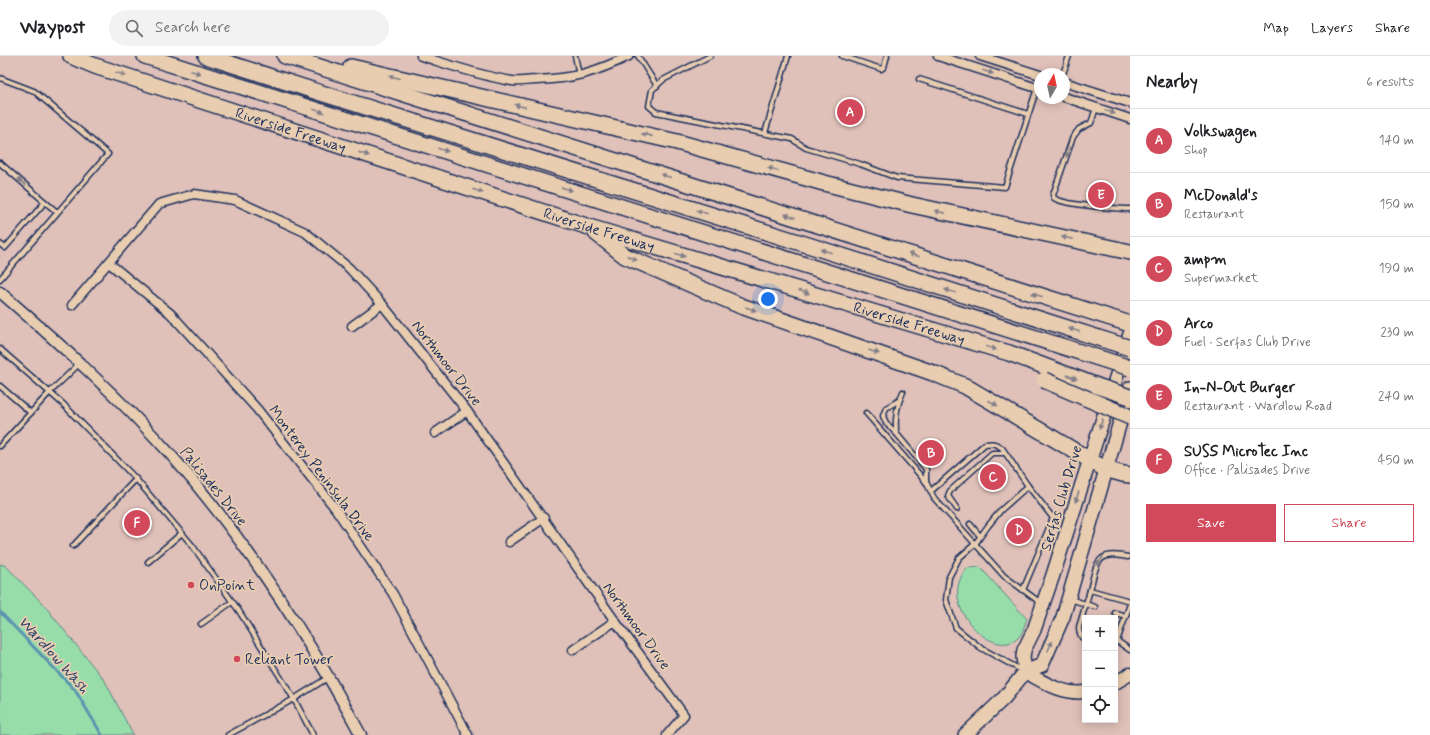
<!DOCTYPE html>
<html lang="en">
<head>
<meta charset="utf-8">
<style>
	:root { --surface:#fff; --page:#f2f2f2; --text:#202124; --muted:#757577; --line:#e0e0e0; --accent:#d1495b }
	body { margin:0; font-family:Mynerve,sans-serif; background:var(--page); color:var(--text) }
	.controls { position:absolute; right:12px; bottom:12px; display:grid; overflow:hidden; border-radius:0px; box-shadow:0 2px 10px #0003 }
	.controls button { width:36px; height:36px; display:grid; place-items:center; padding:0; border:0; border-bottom:1px solid var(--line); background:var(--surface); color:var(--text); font:20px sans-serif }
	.compass { position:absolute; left:1034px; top:12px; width:36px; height:36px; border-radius:50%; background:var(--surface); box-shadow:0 2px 10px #0003; rotate:9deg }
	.you { position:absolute; left:768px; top:243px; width:14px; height:14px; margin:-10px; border:3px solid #fff; border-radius:50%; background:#1a73e8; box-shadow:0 0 0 6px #1a73e833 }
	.badge { display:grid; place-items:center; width:26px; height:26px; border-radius:50%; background:var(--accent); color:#fff; font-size:13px; font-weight:700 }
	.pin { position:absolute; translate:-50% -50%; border:2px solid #fff; box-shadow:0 1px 4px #0006 }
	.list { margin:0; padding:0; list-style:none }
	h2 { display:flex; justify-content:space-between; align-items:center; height:52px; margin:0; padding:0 16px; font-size:17px }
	h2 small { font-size:13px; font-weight:400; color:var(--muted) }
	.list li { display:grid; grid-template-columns:26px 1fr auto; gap:12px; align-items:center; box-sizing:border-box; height:64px; padding:0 16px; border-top:1px solid var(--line) }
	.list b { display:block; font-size:15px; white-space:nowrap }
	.list p { margin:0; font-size:13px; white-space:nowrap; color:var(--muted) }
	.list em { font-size:13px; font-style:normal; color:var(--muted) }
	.actions { display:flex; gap:8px; padding:12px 16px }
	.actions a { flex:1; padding:9px 0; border:1px solid var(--accent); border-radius:0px; text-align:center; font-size:14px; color:var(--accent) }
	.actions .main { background:var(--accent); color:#fff }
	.icon { flex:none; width:22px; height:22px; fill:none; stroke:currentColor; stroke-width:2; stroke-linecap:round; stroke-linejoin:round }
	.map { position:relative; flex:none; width:1130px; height:679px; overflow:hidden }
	header { display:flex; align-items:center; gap:24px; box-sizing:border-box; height:56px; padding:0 20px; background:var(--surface); border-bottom:1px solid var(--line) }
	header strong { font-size:19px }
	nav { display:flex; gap:22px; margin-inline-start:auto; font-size:14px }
	.search { width:280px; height:36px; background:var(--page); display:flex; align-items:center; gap:10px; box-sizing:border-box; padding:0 14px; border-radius:22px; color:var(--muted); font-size:15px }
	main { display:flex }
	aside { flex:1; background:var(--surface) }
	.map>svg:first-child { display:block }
	.green { fill:#97ddaa; stroke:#598684 }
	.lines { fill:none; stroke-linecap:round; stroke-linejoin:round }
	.stream { stroke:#5c93b0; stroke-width:3 }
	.service-casing { stroke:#1b2f5e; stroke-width:7 }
	.minor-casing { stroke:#1b2f5e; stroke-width:11 }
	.tertiary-casing { stroke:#1b2f5e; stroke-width:13 }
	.secondary-casing { stroke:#1b2f5e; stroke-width:15 }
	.primary-casing { stroke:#1b2f5e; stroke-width:16 }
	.motorway-casing { stroke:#1b2f5e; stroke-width:18 }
	.service { stroke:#e9cdb0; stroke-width:4 }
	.minor { stroke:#e9cdb0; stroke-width:8 }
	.tertiary { stroke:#e9cdb0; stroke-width:10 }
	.secondary { stroke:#e9cdb0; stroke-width:12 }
	.primary { stroke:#e9cdb0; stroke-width:13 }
	.motorway { stroke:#e9cdb0; stroke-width:15 }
	.motorway-bridge-casing { stroke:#1b2f5e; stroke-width:18; stroke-linecap:butt }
	.motorway-bridge { stroke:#e9cdb0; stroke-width:15 }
	.oneway { fill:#827e87 }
	.poi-dot { fill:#d1495b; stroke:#e9cdb0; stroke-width:1.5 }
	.labels { text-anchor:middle; stroke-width:3.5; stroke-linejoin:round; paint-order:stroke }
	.street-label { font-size:15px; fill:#1b2f5e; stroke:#e9cdb0 }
	.poi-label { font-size:15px; fill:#1b2f5e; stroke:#e9cdb0; text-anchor:start }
	.water-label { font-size:16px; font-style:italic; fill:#26406c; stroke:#e9cdb0 }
</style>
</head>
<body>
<header>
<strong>Waypost</strong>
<div class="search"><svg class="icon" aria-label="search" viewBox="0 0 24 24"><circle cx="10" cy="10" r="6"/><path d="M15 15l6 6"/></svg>Search here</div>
<nav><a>Map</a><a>Layers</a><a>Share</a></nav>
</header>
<main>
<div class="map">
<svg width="1130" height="679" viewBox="0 0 1130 679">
	<rect width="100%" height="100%" fill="#e0c1b9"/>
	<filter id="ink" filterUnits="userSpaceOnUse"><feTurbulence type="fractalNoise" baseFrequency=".025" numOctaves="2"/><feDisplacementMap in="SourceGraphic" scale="8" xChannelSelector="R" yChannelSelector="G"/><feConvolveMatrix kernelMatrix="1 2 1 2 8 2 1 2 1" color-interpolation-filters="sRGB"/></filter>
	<g filter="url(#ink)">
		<g class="green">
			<polygon points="0,508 6,510 44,549 105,625 133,679 0,679"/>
			<path d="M980,511L1027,563C1024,569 1023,578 1018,582C992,606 934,545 968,512Z"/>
		</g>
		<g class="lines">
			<polyline class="stream" points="0,556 75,634 102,679"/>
			<g class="service-casing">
				<g id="service">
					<polyline points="575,0 579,19"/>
					<polyline points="638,0 657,30"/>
					<polyline points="710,0 663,24 652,34 649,50 656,56 792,83 806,92 860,108 897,122 1005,131 1037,32"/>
					<polyline points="842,0 881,13 884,11 887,0"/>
					<polyline points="1063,18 1069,0"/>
					<polyline points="0,22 34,35 108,98 0,223"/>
					<polyline points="919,23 1028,58"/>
					<path d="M1096,52L1091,67L1079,73L1073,81L1053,139L1054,142C1063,149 1111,152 1125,153H1130"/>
					<polyline points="765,77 788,0"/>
					<polyline points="0,107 45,146"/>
					<polyline points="0,188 5,192 45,146 57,156"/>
					<polyline points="0,293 63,348 136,423 192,489 239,555 294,643 313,679"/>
					<polyline points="0,330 31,357"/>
					<path d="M903,336C897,348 895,363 896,377L926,413V426"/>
					<polyline points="866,357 926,426 934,442 1004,520 1041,547"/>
					<polyline points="896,377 886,367 883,360 886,352 898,345"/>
					<polyline points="0,390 50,336 80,307"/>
					<path d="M931,435L985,388C992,387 996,387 1002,392L1028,430L1053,462L1023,534"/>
					<polyline points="957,453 948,440 950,435 992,397 1005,397"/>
					<polyline points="970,468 980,480"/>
					<polyline points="73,490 136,423"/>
					<polyline points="148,506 182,477"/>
					<path d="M1090,534C1097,507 1096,494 1128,501"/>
					<polyline points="1070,543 1095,551"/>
					<polyline points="1115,557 1126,560"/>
					<polyline points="201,568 232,546"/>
					<path d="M1085,584C1080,581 1079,577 1079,571L1090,534L1130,545"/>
					<polyline points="1117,585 1130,594"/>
					<polyline points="1115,587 1117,585 1130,548"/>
					<polyline points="1021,614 981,592 956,572 946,544 949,521 959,502 975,488 988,470 1001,454 1028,430"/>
					<polyline points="228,679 294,643 329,621"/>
				</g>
			</g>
			<g class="minor-casing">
				<g id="minor">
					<path d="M421,0C450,9 480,20 512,25C519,26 528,24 536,24C573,23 596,16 629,0"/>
					<polyline points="938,0 1040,33"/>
					<polyline points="980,0 1040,19"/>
					<polyline points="1064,26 1130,47"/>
					<polyline points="1064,41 1130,63"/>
					<polyline points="109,207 171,258 257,353 335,452 393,538 468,679"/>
					<polyline points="72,249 159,148 194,138 235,144 305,176 349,212 382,248 467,355 615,565 684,659 667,679"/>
					<polyline points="352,270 382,248"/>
					<polyline points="435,377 467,355"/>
					<polyline points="509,486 544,462"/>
					<polyline points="573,594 615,565"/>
				</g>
			</g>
			<g class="tertiary-casing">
				<path id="tertiary" d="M0,236C60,288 118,340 171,399C246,484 307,579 361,679"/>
			</g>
			<g class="secondary-casing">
				<g id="secondary">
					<path d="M1025,616C1044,626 1062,639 1085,636"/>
					<polyline points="1115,627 1130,618"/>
				</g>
			</g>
			<g class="primary-casing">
				<g id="primary">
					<polyline points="1025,616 1023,601 1024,594 1034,574 1053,519 1130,278"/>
					<polyline points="965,679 1004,642 1025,616 1042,609 1063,561 1130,332"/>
				</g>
			</g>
			<g class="motorway-casing">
				<g id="motorway">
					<path id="s1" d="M71,0L95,10L589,171L1009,297L1097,330"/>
					<polyline points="145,0 1105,304"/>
					<polyline points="206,0 318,36 811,190 1111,286"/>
					<polyline points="285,0 1130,268"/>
					<polyline points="351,11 677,86 824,127 912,149 1130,196"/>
					<polyline points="596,177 625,200 741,250 933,317 965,330 1105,413 1123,418 1130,419"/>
				</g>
			</g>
			<use href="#service" class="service"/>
			<use href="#minor" class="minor"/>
			<use href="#tertiary" class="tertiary"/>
			<use href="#secondary" class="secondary"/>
			<use href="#primary" class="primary"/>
			<use href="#motorway" class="motorway"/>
			<g class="motorway-bridge-casing">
				<g id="motorway-bridge">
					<polyline points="1111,286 1130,292"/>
					<polyline points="1105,304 1130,312"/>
					<polyline points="1044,324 1130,361"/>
					<polyline points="1097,330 1130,341"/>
				</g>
			</g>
			<use href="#motorway-bridge" class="motorway-bridge"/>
		</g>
		<defs><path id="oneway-solid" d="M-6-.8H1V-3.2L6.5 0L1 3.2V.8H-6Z"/></defs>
		<g class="oneway">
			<use href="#oneway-solid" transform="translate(195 16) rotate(18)"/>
			<use href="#oneway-solid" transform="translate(988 16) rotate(18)"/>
			<use href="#oneway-solid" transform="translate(121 18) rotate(18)"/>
			<use href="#oneway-solid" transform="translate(394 21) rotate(-167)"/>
			<use href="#oneway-solid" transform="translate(520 50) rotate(-167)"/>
			<use href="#oneway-solid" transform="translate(319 55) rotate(18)"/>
			<use href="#oneway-solid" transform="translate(1110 56) rotate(18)"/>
			<use href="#oneway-solid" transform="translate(647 79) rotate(-167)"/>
			<use href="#oneway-solid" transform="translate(443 94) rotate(18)"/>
			<use href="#oneway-solid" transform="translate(1068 96) rotate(109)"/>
			<use href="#oneway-solid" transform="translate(364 98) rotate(18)"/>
			<use href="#oneway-solid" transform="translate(773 113) rotate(-164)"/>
			<use href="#oneway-solid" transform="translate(666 120) rotate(-162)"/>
			<use href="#oneway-solid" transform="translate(22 126) rotate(-139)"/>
			<use href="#oneway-solid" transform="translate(567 133) rotate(18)"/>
			<use href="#oneway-solid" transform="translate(478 135) rotate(18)"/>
			<use href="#oneway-solid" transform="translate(702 156) rotate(-163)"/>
			<use href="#oneway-solid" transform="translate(940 156) rotate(-167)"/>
			<use href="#oneway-solid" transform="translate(790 160) rotate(-162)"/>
			<use href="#oneway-solid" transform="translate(1067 182) rotate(-168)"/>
			<use href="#oneway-solid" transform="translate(826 195) rotate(-162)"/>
			<use href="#oneway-solid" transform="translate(680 199) rotate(17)"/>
			<use href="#oneway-solid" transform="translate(914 199) rotate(-162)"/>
			<use href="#oneway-solid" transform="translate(632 202) rotate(24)"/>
			<use href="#oneway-solid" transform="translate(950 235) rotate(-162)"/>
			<use href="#oneway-solid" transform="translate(804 236) rotate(17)"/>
			<use href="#oneway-solid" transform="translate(1037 239) rotate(-162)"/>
			<use href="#oneway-solid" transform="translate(751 253) rotate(19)"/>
			<use href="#oneway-solid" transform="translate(1074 274) rotate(-162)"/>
			<use href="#oneway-solid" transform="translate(991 292) rotate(17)"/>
			<use href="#oneway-solid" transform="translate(874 296) rotate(19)"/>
			<use href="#oneway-solid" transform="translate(1072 321) rotate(20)"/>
			<use href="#oneway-solid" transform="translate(993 347) rotate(31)"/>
			<use href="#oneway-solid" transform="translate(1101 368) rotate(108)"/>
			<use href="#oneway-solid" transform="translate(1077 441) rotate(108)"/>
			<use href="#oneway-solid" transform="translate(1100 505) rotate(126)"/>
			<use href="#oneway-solid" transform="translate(1050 590) rotate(-67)"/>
		</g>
	</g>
	<g class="poi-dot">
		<circle cx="191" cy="529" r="4"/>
		<circle cx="237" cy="603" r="4"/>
	</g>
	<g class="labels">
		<g class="street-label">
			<text dy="5" stroke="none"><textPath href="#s1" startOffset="232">Riverside Freeway</textPath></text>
			<text dy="5" stroke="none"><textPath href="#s1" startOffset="556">Riverside Freeway</textPath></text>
			<text dy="5" stroke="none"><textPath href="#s1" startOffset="880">Riverside Freeway</textPath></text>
			<text transform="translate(447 307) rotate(52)" y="5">Northmoor Drive</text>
			<text transform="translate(322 417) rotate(53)" y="5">Monterey Peninsula Drive</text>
			<text transform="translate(214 430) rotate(51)" y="5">Palisades Drive</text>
			<text transform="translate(1061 442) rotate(-73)" y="5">Serfas Club Drive</text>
			<text transform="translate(637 570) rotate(54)" y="5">Northmoor Drive</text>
		</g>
		<g class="poi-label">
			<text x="199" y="534">OnPoint</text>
			<text x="245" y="608">Reliant Tower</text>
		</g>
		<g class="water-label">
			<text transform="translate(55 598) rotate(48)" y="6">Wardlow Wash</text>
		</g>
	</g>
</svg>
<div class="controls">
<button>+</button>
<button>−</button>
<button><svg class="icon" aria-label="locate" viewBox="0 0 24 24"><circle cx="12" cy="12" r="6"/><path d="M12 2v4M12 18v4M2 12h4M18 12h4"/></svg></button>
</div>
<svg class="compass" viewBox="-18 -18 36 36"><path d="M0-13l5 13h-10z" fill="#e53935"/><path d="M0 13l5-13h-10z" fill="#757577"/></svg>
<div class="you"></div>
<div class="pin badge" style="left:850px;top:56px">A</div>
<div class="pin badge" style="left:931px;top:397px">B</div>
<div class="pin badge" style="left:993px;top:421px">C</div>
<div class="pin badge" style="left:1019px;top:475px">D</div>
<div class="pin badge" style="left:1101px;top:139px">E</div>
<div class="pin badge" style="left:137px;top:467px">F</div>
</div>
<aside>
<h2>Nearby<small>6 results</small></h2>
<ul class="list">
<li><span class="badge">A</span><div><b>Volkswagen</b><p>Shop</p></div><em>140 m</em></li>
<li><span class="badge">B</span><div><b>McDonald's</b><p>Restaurant</p></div><em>150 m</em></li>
<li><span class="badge">C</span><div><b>ampm</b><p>Supermarket</p></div><em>190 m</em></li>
<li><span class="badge">D</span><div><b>Arco</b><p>Fuel · Serfas Club Drive</p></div><em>230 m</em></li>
<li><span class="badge">E</span><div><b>In-N-Out Burger</b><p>Restaurant · Wardlow Road</p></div><em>240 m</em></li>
<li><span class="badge">F</span><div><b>SUSS MicroTec Inc</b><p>Office · Palisades Drive</p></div><em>450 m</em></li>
</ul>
<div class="actions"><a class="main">Save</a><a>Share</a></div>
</aside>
</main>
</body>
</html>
